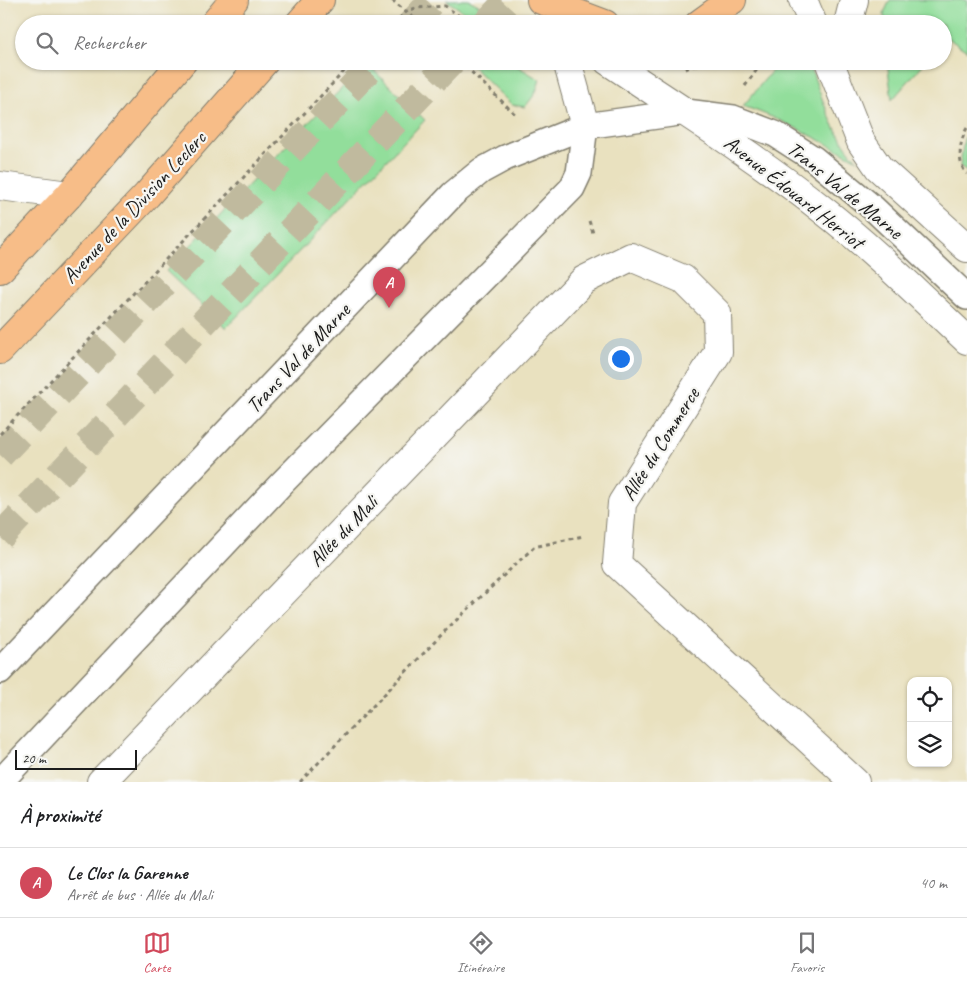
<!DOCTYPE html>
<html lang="fr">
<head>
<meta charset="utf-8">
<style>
	:root { --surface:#fff; --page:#f6f6f6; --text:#202124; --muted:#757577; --line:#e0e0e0; --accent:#d1495b }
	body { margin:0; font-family:Caveat,sans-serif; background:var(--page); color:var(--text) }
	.controls { position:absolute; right:15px; bottom:15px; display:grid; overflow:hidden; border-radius:10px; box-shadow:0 1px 4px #0004 }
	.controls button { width:45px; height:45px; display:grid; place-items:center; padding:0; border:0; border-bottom:1px solid var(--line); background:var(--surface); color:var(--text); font:25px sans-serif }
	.scale { position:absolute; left:15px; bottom:12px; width:122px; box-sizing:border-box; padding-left:5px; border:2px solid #1c1c1c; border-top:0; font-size:14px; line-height:18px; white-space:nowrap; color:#1c1c1c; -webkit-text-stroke:4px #f6f6f2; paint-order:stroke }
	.you { position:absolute; left:620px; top:358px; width:18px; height:18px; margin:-12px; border:4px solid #fff; border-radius:50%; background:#1a73e8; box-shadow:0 0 0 8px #1a73e833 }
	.badge { display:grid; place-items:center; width:32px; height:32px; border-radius:50%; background:var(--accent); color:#fff; font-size:16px; font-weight:700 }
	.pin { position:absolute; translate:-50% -41px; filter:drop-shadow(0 1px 2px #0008) }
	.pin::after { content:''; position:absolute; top:26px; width:18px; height:15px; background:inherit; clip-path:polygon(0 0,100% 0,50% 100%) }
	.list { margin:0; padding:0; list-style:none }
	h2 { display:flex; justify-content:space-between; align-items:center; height:65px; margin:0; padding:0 20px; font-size:21px }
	h2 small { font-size:16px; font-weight:400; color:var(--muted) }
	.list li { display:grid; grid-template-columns:32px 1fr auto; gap:15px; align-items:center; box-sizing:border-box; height:70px; padding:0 20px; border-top:1px solid var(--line) }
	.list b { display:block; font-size:19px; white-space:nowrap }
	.list p { margin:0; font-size:16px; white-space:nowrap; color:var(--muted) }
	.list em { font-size:16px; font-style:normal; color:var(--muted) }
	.icon { flex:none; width:28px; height:28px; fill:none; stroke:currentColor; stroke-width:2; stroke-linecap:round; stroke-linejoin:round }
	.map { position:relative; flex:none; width:967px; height:782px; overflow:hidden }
	.search { position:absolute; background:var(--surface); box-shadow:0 1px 4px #0004; left:15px; right:15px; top:15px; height:55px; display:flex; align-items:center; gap:12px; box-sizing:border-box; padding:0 18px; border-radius:28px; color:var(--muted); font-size:19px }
	.sheet { height:135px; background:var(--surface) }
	nav { display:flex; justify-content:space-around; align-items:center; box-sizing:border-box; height:70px; border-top:1px solid var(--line); background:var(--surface); font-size:14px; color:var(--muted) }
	nav a { display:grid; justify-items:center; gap:2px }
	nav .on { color:var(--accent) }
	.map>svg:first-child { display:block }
	.green { fill:#92de9b; stroke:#577d5c }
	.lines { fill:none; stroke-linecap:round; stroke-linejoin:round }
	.motorway-tunnel { stroke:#c0ba9e; stroke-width:28; stroke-dasharray:28 14; stroke-linecap:butt }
	.service-casing { stroke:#827e6e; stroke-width:28 }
	.minor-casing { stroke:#827e6e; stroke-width:30 }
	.tertiary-casing { stroke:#827e6e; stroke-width:30 }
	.primary-casing { stroke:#827e6e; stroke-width:30 }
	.path { stroke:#827e6e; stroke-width:3; stroke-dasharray:4 4; stroke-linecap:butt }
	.service { stroke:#fff; stroke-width:25 }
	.minor { stroke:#fff; stroke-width:28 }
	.tertiary { stroke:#fff; stroke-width:28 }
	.primary { stroke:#f7bd88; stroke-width:28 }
	.labels { text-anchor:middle; stroke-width:4.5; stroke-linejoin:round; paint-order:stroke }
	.street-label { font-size:21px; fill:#1c1c1c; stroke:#f6f6f2 }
</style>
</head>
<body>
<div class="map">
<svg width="967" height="782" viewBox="0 0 967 782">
	<rect width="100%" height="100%" fill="#f6f6f2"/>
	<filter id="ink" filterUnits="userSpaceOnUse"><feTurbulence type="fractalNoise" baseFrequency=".02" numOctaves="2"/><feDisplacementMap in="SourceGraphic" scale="10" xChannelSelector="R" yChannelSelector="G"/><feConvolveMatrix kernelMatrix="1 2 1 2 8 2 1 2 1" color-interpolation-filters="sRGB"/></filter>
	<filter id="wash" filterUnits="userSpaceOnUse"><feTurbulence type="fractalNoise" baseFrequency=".0096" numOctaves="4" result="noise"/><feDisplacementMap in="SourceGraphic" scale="20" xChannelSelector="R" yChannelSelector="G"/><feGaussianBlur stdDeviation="1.12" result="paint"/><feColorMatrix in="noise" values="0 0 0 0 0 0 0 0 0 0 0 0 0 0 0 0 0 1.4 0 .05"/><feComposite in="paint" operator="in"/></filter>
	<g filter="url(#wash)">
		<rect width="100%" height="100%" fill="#e9e1bf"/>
		<g class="green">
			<polygon points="446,0 469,0 515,24 482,24"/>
			<polygon points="890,0 967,0 967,51 946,37 943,41 943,24 885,24 884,13"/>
			<polygon points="429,14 443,18 452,24 429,24 426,22"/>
			<polygon points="467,61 509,61 540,80 535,94 525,107 512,105"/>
			<path d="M780,61H808C821,95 832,133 857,160C820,140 784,120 743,106Z"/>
			<polygon points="887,61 926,61 892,100"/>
			<polygon points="366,63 425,120 226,328 166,271"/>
			<polygon points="967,135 967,172 960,166 964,139"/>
		</g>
	</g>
	<g filter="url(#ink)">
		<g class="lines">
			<g class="motorway-tunnel">
				<polyline points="411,24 433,0"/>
				<polyline points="486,24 508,0"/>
				<polyline points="0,455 377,61"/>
				<polyline points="0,537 452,61"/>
			</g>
			<g class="service-casing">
				<g id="service">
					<polyline points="0,671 453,194 481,171 505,158 585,126 686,112 733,118 775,134 814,159 873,208 967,297"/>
					<polyline points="0,782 281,484 572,188 579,173 585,126"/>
				</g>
			</g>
			<g class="minor-casing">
				<g id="minor">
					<polyline points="567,61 585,126"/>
					<polyline points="0,186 69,195"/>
					<polyline points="101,782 584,280 631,257 683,279 717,313 718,352 622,503 617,564 855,782"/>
				</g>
			</g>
			<g class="tertiary-casing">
				<g id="tertiary">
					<polyline points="803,0 813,24"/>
					<polyline points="848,24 854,0"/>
					<path d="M608,61C681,110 755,156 823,210C874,250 920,296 967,340"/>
					<polyline points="829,61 861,142 879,168 967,248"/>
				</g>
			</g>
			<g class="primary-casing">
				<g id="primary">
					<polyline points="541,0 605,24"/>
					<polyline points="214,24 234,0"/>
					<polyline points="299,24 320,0"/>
					<polyline points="699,24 732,0"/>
					<polyline points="0,269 69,195 183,61"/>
					<polyline points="0,350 147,195 265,61"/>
				</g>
			</g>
			<g class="path">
				<polyline points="392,0 421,24"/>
				<polyline points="393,24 407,11 416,8 445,6 471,24"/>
				<polyline points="460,61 517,116"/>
				<polyline points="526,61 533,65"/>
				<polyline points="685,69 708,61"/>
				<polyline points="745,86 763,61"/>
				<path d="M967,128C960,140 956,163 967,174"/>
				<polyline points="589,221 594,236"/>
				<polyline points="0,434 354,61"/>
				<polyline points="300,782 448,628 534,547 583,536"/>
			</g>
			<use href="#service" class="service"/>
			<use href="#minor" class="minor"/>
			<use href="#tertiary" class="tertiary"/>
			<use href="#primary" class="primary"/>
		</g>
	</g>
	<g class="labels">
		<g class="street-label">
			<text transform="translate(845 190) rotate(39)" y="7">Trans Val de Marne</text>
			<text transform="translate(794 192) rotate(38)" y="7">Avenue Édouard Herriot</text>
			<text transform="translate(134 207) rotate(-47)" y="7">Avenue de la Division Leclerc</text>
			<text transform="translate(298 358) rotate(-47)" y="7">Trans Val de Marne</text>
			<text transform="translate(660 444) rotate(-58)" y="7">Allée du Commerce</text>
			<text transform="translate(343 531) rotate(-46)" y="7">Allée du Mali</text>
		</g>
	</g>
</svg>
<div class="controls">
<button><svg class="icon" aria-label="locate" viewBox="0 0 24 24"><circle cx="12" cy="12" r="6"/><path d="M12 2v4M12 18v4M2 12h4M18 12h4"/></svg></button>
<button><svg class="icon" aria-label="layers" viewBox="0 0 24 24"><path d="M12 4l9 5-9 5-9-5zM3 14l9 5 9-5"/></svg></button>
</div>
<div class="scale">20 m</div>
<div class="you"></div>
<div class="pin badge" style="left:389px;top:308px">A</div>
<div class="search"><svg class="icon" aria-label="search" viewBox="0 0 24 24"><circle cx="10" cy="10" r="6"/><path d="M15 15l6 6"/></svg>Rechercher</div>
</div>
<section class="sheet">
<h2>À proximité<small></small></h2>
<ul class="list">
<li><span class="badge">A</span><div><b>Le Clos la Garenne</b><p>Arrêt de bus · Allée du Mali</p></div><em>40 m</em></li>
</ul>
</section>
<nav>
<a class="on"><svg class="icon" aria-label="map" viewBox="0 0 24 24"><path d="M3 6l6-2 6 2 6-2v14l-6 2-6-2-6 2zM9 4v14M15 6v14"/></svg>Carte</a>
<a><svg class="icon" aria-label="directions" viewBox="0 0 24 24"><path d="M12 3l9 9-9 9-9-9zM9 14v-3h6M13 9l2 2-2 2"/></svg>Itinéraire</a>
<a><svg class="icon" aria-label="saved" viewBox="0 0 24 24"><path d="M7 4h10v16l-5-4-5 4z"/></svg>Favoris</a>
</nav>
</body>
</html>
